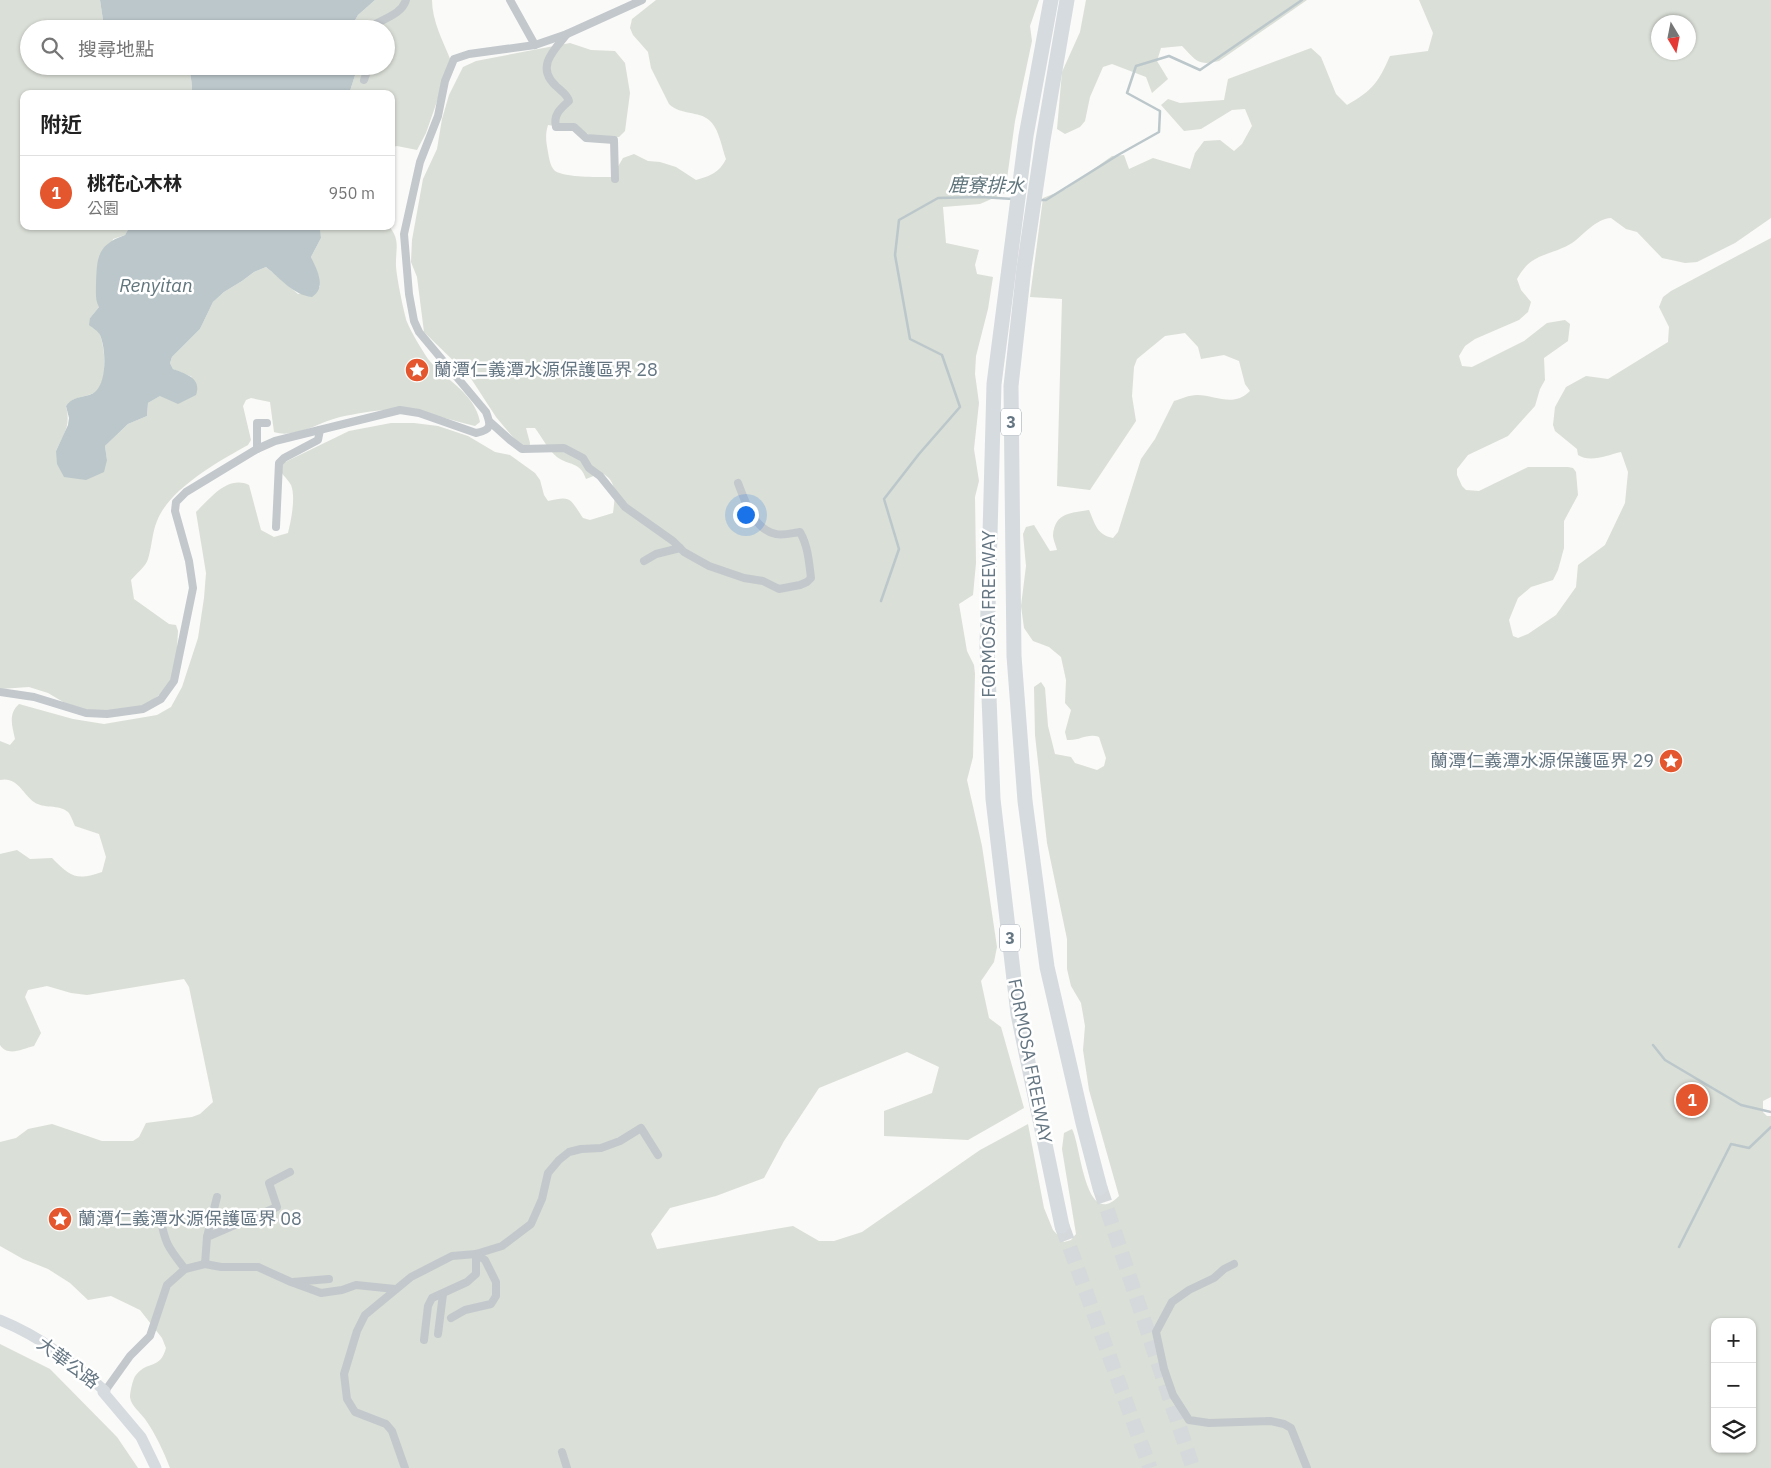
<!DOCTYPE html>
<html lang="zh-TW">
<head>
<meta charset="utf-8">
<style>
	:root { --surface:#fff; --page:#f6f6f6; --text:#222; --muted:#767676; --line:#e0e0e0; --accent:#e4572e }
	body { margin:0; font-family:"IBM Plex Sans","Noto Sans TC",sans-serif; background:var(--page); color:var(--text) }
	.controls { position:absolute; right:15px; bottom:15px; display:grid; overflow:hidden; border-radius:10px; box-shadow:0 1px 4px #0004 }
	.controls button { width:45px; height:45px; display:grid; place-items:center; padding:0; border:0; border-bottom:1px solid var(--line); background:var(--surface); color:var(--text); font:25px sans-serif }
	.compass { position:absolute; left:1651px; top:15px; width:45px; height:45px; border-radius:50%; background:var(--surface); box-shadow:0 1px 4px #0004; rotate:170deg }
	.you { position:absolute; left:745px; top:514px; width:18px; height:18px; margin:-12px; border:4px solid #fff; border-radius:50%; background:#1a73e8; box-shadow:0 0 0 8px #1a73e833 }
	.badge { display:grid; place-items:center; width:32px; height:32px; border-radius:50%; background:var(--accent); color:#fff; font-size:16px; font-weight:700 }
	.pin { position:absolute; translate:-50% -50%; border:2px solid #fff; box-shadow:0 1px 5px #0006 }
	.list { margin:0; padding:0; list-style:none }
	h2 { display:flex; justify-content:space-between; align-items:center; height:65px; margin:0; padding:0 20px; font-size:21px }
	h2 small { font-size:16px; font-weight:400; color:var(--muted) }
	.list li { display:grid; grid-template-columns:32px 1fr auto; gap:15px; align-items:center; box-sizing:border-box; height:75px; padding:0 20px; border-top:1px solid var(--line) }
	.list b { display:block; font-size:19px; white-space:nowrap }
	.list p { margin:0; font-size:16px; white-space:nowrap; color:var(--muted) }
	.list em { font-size:16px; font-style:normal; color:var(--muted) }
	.icon { flex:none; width:28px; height:28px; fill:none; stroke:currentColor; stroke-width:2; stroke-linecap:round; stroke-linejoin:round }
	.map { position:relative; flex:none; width:1771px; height:1468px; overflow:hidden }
	.search { position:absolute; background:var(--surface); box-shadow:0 1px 4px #0004; left:20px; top:20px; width:375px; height:55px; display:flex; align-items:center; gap:12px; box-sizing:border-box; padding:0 18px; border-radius:28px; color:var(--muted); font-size:19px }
	.panel { position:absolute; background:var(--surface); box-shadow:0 1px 4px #0004; left:20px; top:90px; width:375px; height:140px; border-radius:10px }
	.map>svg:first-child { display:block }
	.green { fill:#dadfd7; fill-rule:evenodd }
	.water { fill:#bbc7cb }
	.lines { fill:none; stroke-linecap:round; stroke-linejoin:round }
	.stream { stroke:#bbc7cb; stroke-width:2.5 }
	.motorway-tunnel { stroke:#d5d9db; stroke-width:15; stroke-dasharray:15 8; stroke-linecap:butt }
	.minor { stroke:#c3c8cc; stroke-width:8 }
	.secondary { stroke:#d6dbdf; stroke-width:11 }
	.motorway { stroke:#d6dbdf; stroke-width:15 }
	.labels { text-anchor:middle; stroke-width:5; stroke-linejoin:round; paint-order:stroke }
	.shield { fill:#fff; stroke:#939fa8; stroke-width:1 }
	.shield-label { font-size:16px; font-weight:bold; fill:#657683 }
	.poi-label { font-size:18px; fill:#657683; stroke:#fff; text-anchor:start }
	.street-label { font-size:18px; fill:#657683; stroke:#fff }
	.water-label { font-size:19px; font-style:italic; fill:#60757c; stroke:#fff }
</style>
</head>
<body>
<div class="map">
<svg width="1771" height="1468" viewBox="0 0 1771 1468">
	<rect width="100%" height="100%" fill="#fafaf8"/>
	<g class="green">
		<path d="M0,0H100L103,20L113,29H29V66H190C189,76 194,85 191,94H24V226H130L125,235L113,239L99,307L90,318C94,323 98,329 100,335C105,348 109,385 94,393C83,398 73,396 66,406C71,427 64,433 56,451L107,460L105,446L128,424L147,416L148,403L192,377L173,369L170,363L172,357L200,329L213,302L224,292L242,281L254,272L266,267L298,294L320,287L318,275L311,257L321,238L320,226H389C400,240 396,247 396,262C395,271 404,313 407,322C411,332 422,350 428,359C446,381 474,392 480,422L475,426C447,419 418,409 389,410C373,410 355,414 340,417C319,422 296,439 274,432L270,402L251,398L246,400L243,406L251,440L248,445C219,461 169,489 157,521C152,533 152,546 148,559C146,566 136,574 131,580L134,599L169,624L176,625L178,631L176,666L173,678L162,693L141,708L102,714L70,706L48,693L29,687L0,689Z"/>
		<path d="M375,0H432C432,21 443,41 451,61L426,133L417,150L397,146L391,147V94H349L358,66H386V29H350L358,15Z"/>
		<path d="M656,0H1039L1030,26L1032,41L1015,121L1005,193L980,204L943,207L946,243L979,250L975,265L977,274L993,277L988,309L976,356L975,374L979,403L974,449L979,481L975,497L976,563L973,595L959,604L967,651L974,665L975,674L973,757L967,780L982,846L997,947L994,962L981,981L989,1018L1001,1027L1024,1108L968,1140L884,1136V1111L932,1093L939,1067L907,1052L819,1088L784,1141L764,1178L716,1196L670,1208L651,1234L657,1249L793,1226L819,1241H834L862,1232L980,1150L1028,1124L1044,1208L1053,1230L1064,1242L1071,1240L1076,1234L1062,1149L1064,1133L1072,1129C1081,1145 1085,1231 1119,1196L1089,1090L1083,1050L1085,1026L1081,1003L1071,986L1067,969V939L1047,843L1035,735L1034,687L1041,682L1045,688L1048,726L1055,754L1071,757L1075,763L1097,770L1104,766L1106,758L1099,737C1086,733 1081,741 1067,740L1065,732L1071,710L1065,703L1066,680L1061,657L1049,647L1033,641L1024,628L1021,606L1026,566L1023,534L1026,527L1034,525L1050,551L1057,550C1056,546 1053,539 1053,535C1055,512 1072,513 1089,510C1095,524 1097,535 1113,538L1118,532L1141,459L1155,439L1174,401C1181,399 1189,395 1197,395C1216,395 1233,408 1250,391L1245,384L1239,361L1224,355L1201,359L1198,347L1185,333L1165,336L1137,359L1134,367L1132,396L1136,421L1090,490L1057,486L1062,299L1030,297L1043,198L1066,189L1112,156L1124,155L1129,169L1153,158L1190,169L1195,153L1204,141L1220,140L1234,151L1242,144L1252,126L1245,109L1232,110L1201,129L1184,131L1161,105L1168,99L1180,103L1224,100L1228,79L1311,48L1321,57L1336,94L1347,105C1373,90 1378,83 1390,56L1428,51L1433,33L1419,0H1771V218L1735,243L1697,262L1685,263L1662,258L1637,232L1626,229L1611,218C1595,219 1584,235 1572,243C1560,251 1544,253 1532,261C1525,266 1521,272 1517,279L1521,290L1531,302L1528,312L1519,320L1475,339L1465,346L1459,356L1462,366L1472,367L1524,341L1547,323L1565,320L1570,324L1568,341L1544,358L1545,380L1540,389L1535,406L1508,436L1468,455L1457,469V475L1462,486L1466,490L1479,491L1528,467H1568L1573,468L1576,472L1578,495L1564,521V548L1558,570L1553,580L1531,587L1518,598L1509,620L1513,636L1518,638L1528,634L1556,615L1576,587L1578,565L1605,545L1625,503L1628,472L1621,452C1608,455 1590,463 1578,455L1577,449L1555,431L1553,425L1555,407L1566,387L1586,376L1608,379L1668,342L1669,327L1659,307L1663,297L1671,291L1771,238V1097L1763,1101V1112L1767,1116H1771V1468H170C164,1452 155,1433 145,1419C140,1412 131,1406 130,1397C130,1392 133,1378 136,1375C148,1360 160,1370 166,1348L162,1338L140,1310L111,1296L88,1300L70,1283L48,1269L23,1259L0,1246V1142L16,1138L28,1129L52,1124L102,1141H133L139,1137L146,1123L192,1117L200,1114L213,1102L189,987L184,979L87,995L71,993L47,986L28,990L25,997L41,1033L34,1046C22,1049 8,1057 0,1045V854L17,850L30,859L52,858C71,877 76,881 102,872L106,857L99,834L75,826C73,822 71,815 68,812C59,804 43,809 34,802C23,794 17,776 0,780V741L10,745L15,739C12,725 8,714 19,704L73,719L104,724L157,715L171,707L182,687L198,638L204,598L206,573L196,512C210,499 227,475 249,485L261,530L274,537L288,533C291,521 296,497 291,485C286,476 281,476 279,465L349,431L391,423H414L438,426L468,436L495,452L510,455L535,473L540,480L544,495L548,501C572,495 570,499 583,518L590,520L613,513C615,497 618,480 601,473L586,479C580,461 569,466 557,457C549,451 541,436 535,428H526L530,443L529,451L522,448L496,417L470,377L424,332L417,277L411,262L412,240L423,179L437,149L442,119L449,95L463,67L476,61L570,43L591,50L615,51L625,63L630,93L625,131L619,137L595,138L581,130L548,125C545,135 546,141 548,152C549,158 550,165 554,170C562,178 601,177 612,177L623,158L634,154L648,161L660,162L676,167L696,180C710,176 719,173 726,159C722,148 719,128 709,120C699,111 680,115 669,104L651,68L648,52L633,35L630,28L632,19ZM1658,22H1688V52H1658ZM1715,1322H1752V1449H1715Z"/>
		<path d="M1086,0H1307L1219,61C1197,66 1197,61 1182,46L1161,48L1157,61L1168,79L1152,93L1146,77L1112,64L1103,67L1090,97L1085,121L1080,127L1065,134L1057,129L1062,72L1080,32Z"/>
		<polygon points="0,1344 50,1369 117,1437 138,1468 0,1468"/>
	</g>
	<g class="water">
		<polygon points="100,0 375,0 358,15 350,29 113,29 103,20"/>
		<path d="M190,66H358L349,94H191C194,85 189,76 190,66Z"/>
		<path d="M130,226H320L321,238L311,257C317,270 327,287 312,297C293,295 280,278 266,267L254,272L242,281L224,292L213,302L200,329L172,357L170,363L173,369C186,374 202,378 196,395L178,404L160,396L148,403L147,416L128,424L105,446L107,460L104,472L86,480L64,477L57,464L56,451L68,425L69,418L66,406C74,394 88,399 96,391C107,380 106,349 100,335C98,331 93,328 89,325L90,318L99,307C95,300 96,293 96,284C97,257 97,245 125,235Z"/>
	</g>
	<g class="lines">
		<g class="stream">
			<polyline points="1039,200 1046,200 1118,155 1159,132 1160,111 1127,93 1136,66 1169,56 1200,70 1302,0"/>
			<polyline points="881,601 899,549 884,499 919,454 960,407 942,355 910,339 895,255 899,220 938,198 981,197 1013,199"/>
			<polyline points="1653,1045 1665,1060 1741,1105 1771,1112"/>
			<polyline points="1679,1247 1731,1144 1749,1148 1771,1127"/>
		</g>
		<g class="motorway-tunnel">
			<polyline points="1100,1188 1193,1468"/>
			<polyline points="1062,1226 1150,1468"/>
		</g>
		<g class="minor">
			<polyline points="510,0 535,45"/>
			<path d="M368,29C380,19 401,16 406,0"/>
			<path d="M567,34C554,50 535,67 556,86C561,91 567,94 569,101C560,109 553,115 556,127H574L586,138L614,140L615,179"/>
			<polyline points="364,80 369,66"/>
			<path d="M490,422L510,440L522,449L564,448L583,458L589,468L600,476L625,507L673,541L684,552L709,566L744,578L763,581L779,589L800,585L807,582L811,578C809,562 808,546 800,532C792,533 783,536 776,534C754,530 745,501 738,483"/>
			<polyline points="257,449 257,423 267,423"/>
			<polyline points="276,527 279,463 284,458 318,440 320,430"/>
			<polyline points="644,561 656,554 680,548"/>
			<path d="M0,692L34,697L86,713L107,714L143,709L161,699L174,681L193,588L189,561L175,511L176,502L186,492L257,449L275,441L400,410L419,413L476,433C492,430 491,425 486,412L419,332L414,321L409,294L404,234L420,162L438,116L445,81L454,59L469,54L535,45L567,34L642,0"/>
			<path d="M160,1216C165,1244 168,1247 185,1269"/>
			<polyline points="207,1237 217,1197"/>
			<polyline points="205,1264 207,1237 277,1207 269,1183 290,1172"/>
			<polyline points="1234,1264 1224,1269 1214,1278 1189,1290 1172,1302 1156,1332 1164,1369 1173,1395 1189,1420 1209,1423 1270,1421 1284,1424 1291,1428 1307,1468"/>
			<polyline points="293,1282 329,1279"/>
			<polyline points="451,1318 465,1310 491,1304 496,1296 496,1282 485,1260 476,1254"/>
			<polyline points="438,1334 443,1294"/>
			<polyline points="424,1340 428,1306 432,1298 467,1282 476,1274 476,1254"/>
			<polyline points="105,1391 130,1356 150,1336 167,1285 185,1269 205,1264 221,1267 258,1267 291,1282 321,1293 342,1290 356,1285 395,1289"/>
			<polyline points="562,1452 567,1468"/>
			<polyline points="405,1468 392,1431 386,1424 355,1412 347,1399 344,1374 357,1331 365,1315 411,1277 452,1256 476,1254 502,1246 531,1224 542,1199 548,1173 559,1160 569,1152 581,1149 601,1148 620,1141 641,1128 658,1155"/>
		</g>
		<path class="secondary" d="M0,1320C42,1337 71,1361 105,1391L103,1392L141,1437L156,1468"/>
		<g class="motorway">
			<polyline points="1051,0 1026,136 994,384 987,646 993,799 1018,1014 1062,1226"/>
			<polyline points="1067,0 1043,140 1024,268 1011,386 1014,656 1025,801 1047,967 1083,1123 1100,1188"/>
		</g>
	</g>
	<defs>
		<g id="sight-disc" transform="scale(1.25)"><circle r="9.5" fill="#e4572e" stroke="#fff"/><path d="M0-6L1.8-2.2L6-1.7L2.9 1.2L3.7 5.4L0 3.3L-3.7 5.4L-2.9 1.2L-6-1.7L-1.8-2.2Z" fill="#fff"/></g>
	</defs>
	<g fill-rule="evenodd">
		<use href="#sight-disc" x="417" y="370"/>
		<use href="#sight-disc" x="1671" y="761"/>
		<use href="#sight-disc" x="60" y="1219"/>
	</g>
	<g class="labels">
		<g class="shield">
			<rect x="1001" y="408.5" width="20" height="27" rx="4"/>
			<rect x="1000" y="924.5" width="20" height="27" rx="4"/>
		</g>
		<g class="shield-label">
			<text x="1011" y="428">3</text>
			<text x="1010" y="944">3</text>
		</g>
		<g class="poi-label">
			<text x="434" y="376">蘭潭仁義潭水源保護區界 28</text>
			<text x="1654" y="767" text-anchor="end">蘭潭仁義潭水源保護區界 29</text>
			<text x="78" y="1225">蘭潭仁義潭水源保護區界 08</text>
		</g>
		<g class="street-label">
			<text transform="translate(989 614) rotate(-90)" y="6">FORMOSA FREEWAY</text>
			<text transform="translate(1030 1061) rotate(79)" y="6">FORMOSA FREEWAY</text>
			<text transform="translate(68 1363) rotate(37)" y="6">大華公路</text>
		</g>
		<g class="water-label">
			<text transform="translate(986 185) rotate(1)" y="7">鹿寮排水</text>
			<text x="156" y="292">Renyitan</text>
		</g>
	</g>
</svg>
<div class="controls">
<button>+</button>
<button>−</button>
<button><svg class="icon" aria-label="layers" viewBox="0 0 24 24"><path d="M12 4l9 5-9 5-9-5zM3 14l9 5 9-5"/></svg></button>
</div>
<svg class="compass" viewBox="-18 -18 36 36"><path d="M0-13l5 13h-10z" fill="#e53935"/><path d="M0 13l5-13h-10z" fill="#767676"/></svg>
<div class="you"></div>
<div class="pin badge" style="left:1692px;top:1100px">1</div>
<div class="search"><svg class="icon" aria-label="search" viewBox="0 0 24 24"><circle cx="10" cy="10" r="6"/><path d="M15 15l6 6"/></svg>搜尋地點</div>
<section class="panel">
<h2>附近<small></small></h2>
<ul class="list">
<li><span class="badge">1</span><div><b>桃花心木林</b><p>公園</p></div><em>950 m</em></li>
</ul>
</section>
</div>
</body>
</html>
